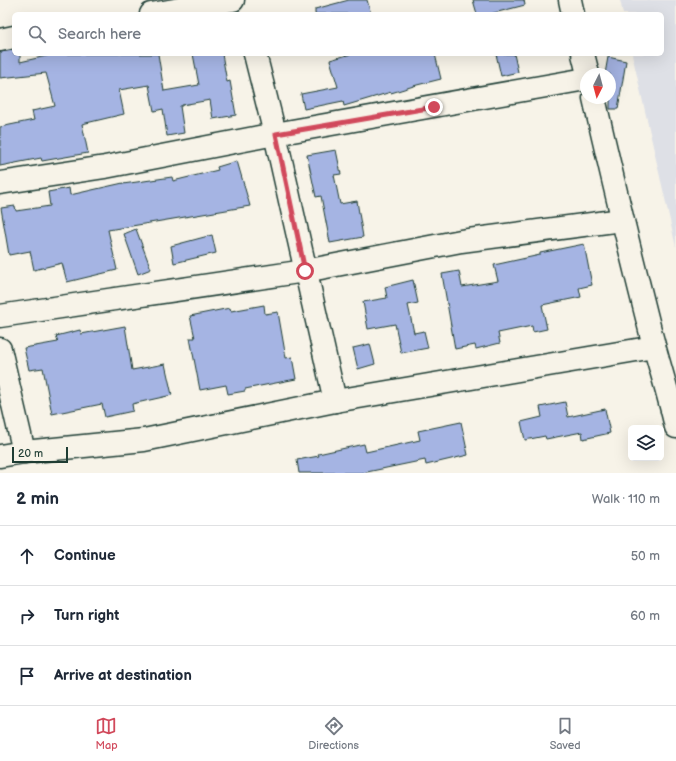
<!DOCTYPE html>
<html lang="en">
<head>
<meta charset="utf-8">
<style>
	:root { --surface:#fff; --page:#f2f2f3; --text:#1f2937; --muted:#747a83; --line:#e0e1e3; --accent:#d1495b }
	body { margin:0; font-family:"Balsamiq Sans",sans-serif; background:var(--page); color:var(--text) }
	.controls { position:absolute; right:12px; bottom:12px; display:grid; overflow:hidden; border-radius:6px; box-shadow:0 4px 16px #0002 }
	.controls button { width:36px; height:36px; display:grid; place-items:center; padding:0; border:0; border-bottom:1px solid var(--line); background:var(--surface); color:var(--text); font:20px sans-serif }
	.compass { position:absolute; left:580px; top:68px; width:36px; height:36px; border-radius:50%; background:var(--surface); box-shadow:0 4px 16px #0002; rotate:186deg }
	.scale { position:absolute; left:12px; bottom:10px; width:56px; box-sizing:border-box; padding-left:4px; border:2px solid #1f3d34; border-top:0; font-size:11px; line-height:14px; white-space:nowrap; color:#1f3d34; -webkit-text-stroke:3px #f7f3e8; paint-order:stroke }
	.stop { position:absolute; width:12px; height:12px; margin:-9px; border:3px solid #d1495b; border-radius:50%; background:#fff }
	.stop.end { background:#d1495b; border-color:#fff; box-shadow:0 1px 4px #0008 }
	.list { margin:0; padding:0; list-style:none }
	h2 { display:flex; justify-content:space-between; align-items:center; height:52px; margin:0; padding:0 16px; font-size:17px }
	h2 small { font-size:13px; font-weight:400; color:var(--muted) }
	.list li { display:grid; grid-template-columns:26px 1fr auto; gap:12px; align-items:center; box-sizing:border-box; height:60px; padding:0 16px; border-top:1px solid var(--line) }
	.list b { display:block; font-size:15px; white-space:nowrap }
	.list em { font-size:13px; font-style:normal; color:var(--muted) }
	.icon { flex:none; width:22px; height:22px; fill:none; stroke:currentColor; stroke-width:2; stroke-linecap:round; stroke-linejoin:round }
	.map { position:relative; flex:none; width:676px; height:473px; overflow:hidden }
	.search { position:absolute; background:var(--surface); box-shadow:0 4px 16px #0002; left:12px; right:12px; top:12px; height:44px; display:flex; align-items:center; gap:10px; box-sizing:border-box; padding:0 14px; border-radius:6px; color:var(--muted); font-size:15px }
	.sheet { height:232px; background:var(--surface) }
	nav { display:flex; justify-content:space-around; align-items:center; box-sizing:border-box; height:56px; border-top:1px solid var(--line); background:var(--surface); font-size:11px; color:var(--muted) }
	nav a { display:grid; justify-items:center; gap:2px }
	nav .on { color:var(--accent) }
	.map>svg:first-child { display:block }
	.built { fill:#dee0e6 }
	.building { fill:#a5b4e3; stroke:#1f3d34 }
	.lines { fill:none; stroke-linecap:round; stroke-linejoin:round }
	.minor-casing { stroke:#1f3d34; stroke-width:25 }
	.minor { stroke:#f7f3e8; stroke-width:22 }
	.route { stroke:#d1495b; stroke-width:5 }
</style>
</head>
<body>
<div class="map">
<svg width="676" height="473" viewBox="0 0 676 473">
	<rect width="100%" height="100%" fill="#f7f3e8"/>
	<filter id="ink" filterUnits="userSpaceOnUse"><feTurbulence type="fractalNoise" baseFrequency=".025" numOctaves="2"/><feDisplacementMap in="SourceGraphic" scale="8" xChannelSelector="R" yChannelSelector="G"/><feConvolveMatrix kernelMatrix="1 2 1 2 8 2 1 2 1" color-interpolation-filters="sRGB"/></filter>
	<g filter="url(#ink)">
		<polygon class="built" points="620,0 676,0 676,247 632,54 662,54 662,14 623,14"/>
		<g class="building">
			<polygon points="349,0 367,0 371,14 315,14 315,9"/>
			<polygon points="473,0 524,0 525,5 490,14 477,14"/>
			<polygon points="14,50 14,54 20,54 20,62 55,54 158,54 164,91 199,85 193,54 222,54 227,82 230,81 236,115 213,119 210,100 182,105 182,106 180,106 184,133 167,136 163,109 154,111 149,85 119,90 124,114 82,124 88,153 42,161 41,158 0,166 0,127 34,120 32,111 55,106 46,73 0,78 0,52"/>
			<polygon points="351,54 435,54 441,79 417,85 391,93 391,92 344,106 343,101 304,109 301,94 338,87 330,60"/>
			<polygon points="496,54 514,54 518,72 501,76"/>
			<polygon points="608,57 626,61 618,109 610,109 610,74 605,74"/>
			<polygon points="336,150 341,174 334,175 340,204 357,201 363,237 330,243 321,196 316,197 307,155"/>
			<polygon points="237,161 250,206 108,230 117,270 67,282 62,263 34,270 30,251 9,255 1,208 15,206 16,211 50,206 48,192 69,188 70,195 123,183 123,184 172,177 173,181 218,170 217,167"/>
			<polygon points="136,229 151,269 138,274 124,234"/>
			<polygon points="212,235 216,253 174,263 171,246"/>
			<polygon points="584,244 592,285 579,288 581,297 542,305 547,329 533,332 532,326 498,333 500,343 476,349 475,345 455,349 442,274 459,271 462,287 498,281 494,265 540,255 540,253"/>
			<polygon points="413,280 418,303 408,305 414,333 424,331 428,348 401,353 395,324 368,329 363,302 387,298 385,287"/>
			<polygon points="264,305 265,314 278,312 286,358 292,357 296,379 245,389 245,391 228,394 226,385 200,390 190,338 195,338 190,316 230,308 231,311"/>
			<polygon points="125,326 132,370 165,364 172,395 132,404 133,411 105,417 102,404 52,414 43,368 29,370 24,348 58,342 56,336 80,330 81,334"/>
			<polygon points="370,344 375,364 358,369 353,348"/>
			<polygon points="565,402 568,417 605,409 610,433 583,439 582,432 546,439 545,436 525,440 521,422 542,417 540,407"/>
			<polygon points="461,422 468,455 426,465 425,460 362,473 299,473 297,460 319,456 318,454 364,444 366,452 420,440 418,431"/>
		</g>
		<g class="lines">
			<g class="minor-casing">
				<g id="minor">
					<polyline points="570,0 573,14"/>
					<polyline points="151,14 233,0"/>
					<polyline points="0,40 14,37"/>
					<polyline points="255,54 275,134 335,401"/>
					<polyline points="583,54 588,74"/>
					<path d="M594,98C612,177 631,255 651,334C659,365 669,395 676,427"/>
					<polyline points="0,183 105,167 275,134 586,79"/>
					<polyline points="0,316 305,271 461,241 622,220"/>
					<polyline points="0,349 24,452"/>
					<polyline points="0,456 24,452 144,440 335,401 654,347"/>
				</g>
			</g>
			<use href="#minor" class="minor"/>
		</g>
	</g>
	<g class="lines" filter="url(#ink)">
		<polyline class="route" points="305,271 276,134 434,107"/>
	</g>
</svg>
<div class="controls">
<button><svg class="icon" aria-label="layers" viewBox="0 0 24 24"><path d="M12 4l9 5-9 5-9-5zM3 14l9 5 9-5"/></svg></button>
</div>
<svg class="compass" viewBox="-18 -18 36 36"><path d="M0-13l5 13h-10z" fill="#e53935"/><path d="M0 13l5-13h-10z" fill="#747a83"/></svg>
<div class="scale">20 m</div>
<div class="stop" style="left:305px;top:271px"></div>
<div class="stop end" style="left:434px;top:107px"></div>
<div class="search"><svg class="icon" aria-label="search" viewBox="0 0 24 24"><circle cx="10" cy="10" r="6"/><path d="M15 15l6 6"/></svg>Search here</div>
</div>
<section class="sheet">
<h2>2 min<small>Walk · 110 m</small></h2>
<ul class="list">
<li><svg class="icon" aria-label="ahead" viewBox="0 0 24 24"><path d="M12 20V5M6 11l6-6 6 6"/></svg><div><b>Continue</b></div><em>50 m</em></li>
<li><svg class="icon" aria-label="right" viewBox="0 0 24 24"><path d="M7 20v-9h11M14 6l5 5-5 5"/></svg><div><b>Turn right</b></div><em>60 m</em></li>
<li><svg class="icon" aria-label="arrive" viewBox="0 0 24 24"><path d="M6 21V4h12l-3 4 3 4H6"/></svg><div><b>Arrive at destination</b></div></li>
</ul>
</section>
<nav>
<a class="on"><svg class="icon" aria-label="map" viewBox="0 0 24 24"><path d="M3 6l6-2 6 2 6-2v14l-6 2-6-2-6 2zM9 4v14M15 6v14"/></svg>Map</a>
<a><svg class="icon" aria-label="directions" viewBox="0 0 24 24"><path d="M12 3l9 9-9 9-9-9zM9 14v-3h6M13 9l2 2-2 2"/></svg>Directions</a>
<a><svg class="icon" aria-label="saved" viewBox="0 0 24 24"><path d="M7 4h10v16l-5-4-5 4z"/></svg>Saved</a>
</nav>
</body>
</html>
